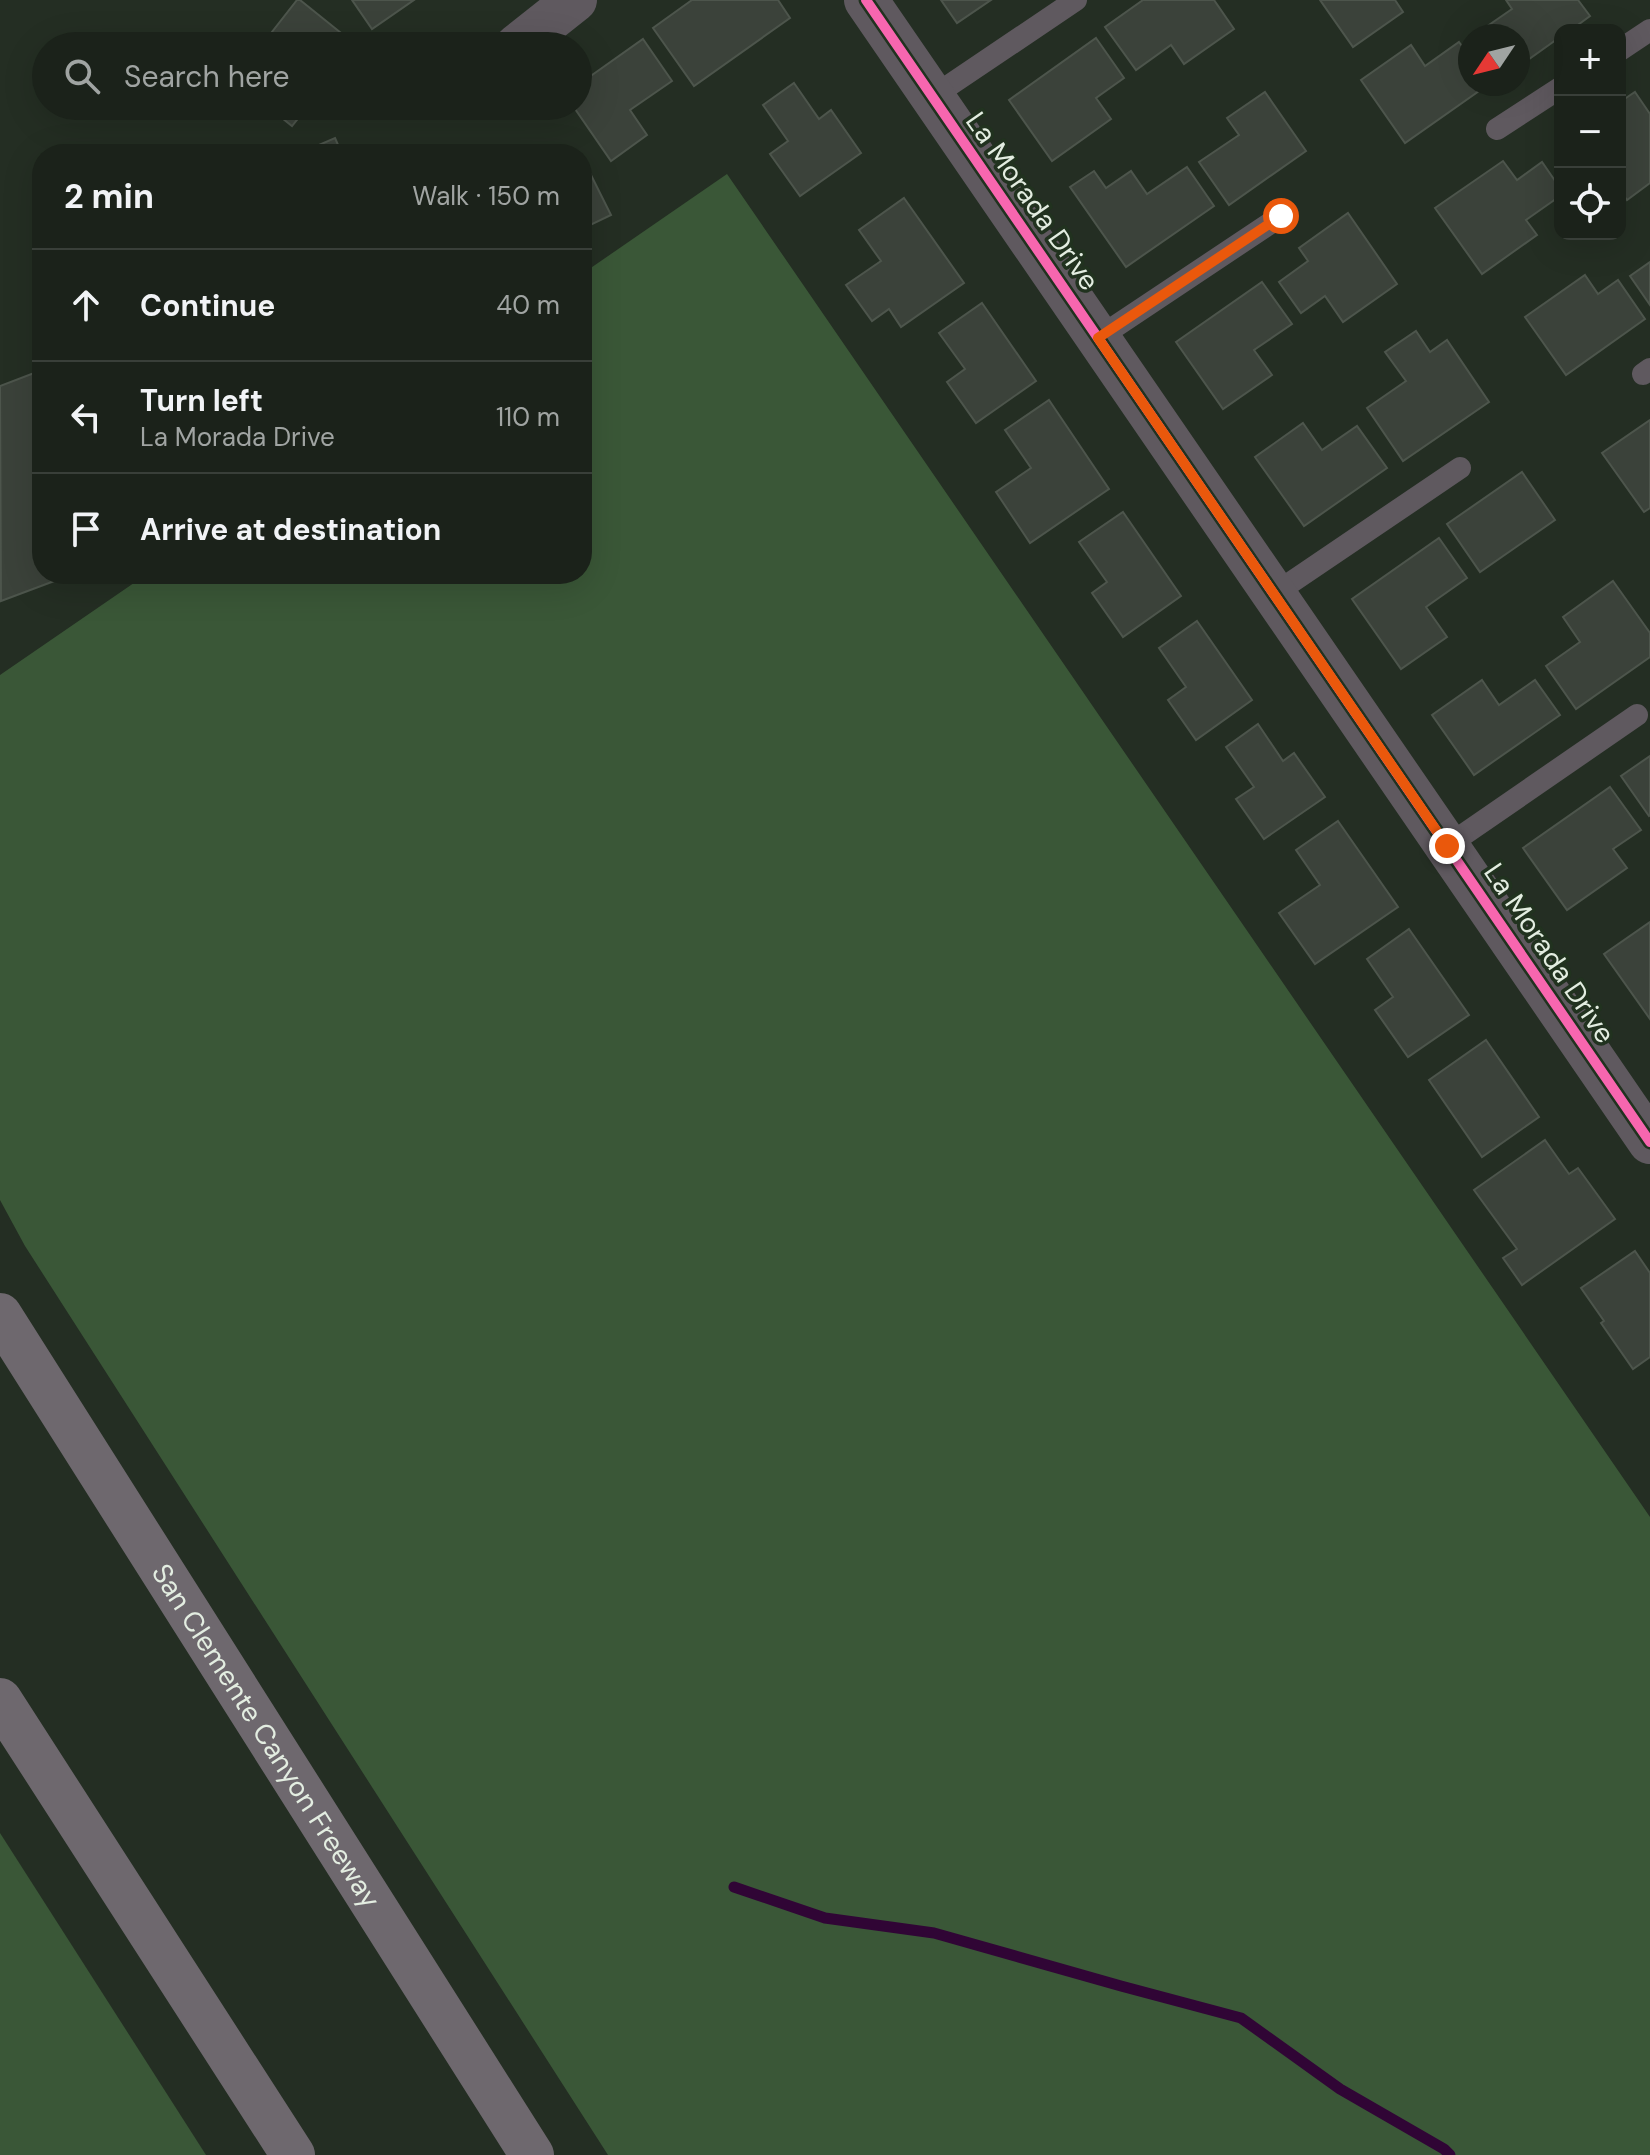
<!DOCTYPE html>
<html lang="en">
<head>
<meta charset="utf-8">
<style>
	:root { --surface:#1b221a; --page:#242a23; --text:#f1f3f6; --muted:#a0a4a2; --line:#393f39 }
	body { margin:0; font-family:"DM Sans",sans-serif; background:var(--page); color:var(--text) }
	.controls { position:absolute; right:24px; top:24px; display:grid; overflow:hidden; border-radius:16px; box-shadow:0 8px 32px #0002 }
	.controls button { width:72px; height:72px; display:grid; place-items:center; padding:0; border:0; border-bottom:2px solid var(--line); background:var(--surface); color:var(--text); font:40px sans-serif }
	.compass { position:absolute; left:1458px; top:24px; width:72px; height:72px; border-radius:50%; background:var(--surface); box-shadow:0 8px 32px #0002; rotate:235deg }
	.stop { position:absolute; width:24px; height:24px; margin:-18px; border:6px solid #ea580c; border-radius:50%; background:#fff }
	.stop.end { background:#ea580c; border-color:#fff; box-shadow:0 2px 8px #0008 }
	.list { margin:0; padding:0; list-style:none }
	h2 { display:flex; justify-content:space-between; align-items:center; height:104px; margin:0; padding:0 32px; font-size:34px }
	h2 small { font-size:26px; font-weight:400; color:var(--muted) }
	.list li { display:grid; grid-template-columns:52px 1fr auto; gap:24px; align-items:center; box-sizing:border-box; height:112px; padding:0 32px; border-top:2px solid var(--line) }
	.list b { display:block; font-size:30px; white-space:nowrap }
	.list p { margin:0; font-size:26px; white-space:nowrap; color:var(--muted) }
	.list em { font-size:26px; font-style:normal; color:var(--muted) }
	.icon { flex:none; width:44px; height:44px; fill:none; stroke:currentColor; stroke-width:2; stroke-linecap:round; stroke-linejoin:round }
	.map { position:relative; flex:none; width:1650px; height:2155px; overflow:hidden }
	.search { position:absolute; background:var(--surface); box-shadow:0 8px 32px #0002; left:32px; top:32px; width:560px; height:88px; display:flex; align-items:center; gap:20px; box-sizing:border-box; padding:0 28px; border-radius:44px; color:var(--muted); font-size:30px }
	.panel { position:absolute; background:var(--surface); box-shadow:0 8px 32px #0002; left:32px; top:144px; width:560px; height:440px; border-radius:32px }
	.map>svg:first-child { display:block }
	.green { fill:#3a5737 }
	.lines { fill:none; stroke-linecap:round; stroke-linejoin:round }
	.stream { stroke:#300535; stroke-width:11 }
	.building { fill:#3b423a; stroke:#4d554c; stroke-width:2 }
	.service { stroke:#5f595f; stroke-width:22 }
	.minor { stroke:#5f595f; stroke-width:44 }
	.motorway { stroke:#6e686e; stroke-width:44 }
	.cycleway-casing { stroke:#21321f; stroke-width:15 }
	.cycleway { stroke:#f766af; stroke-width:10 }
	.route { stroke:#ea580c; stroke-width:10 }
	.labels { text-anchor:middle; stroke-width:7; stroke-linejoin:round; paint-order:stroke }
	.street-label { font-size:28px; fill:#e3ede1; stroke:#21321f }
</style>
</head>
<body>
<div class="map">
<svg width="1650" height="2155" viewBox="0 0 1650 2155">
	<rect width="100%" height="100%" fill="#242e23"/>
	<g class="green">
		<polygon points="727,174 1650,1517 1650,2155 608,2155 25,1246 0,1200 0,675 147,574 582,574 582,274"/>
		<polygon points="0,1833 206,2155 0,2155"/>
	</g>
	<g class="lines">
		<polyline class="stream" points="734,1887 825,1918 934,1933 1121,1986 1241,2018 1340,2089 1444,2149 1450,2155"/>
	</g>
	<g class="building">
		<polygon points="297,0 300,0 356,45 261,46"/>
		<polygon points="352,0 414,0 372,29"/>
		<polygon points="692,0 778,0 790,18 694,86 653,28"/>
		<polygon points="941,0 991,0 957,23"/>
		<polygon points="1143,0 1214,0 1234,29 1184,64 1171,45 1136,70 1105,27"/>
		<polygon points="1320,0 1395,0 1403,12 1353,47"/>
		<polygon points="1506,0 1578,0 1590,16 1571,30 1560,30 1560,37 1518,67 1518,36 1473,36 1512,9"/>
		<polygon points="1096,38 1124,78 1096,98 1111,119 1052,161 1009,100"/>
		<polygon points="643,39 672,81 630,110 647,135 611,161 573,106 578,106 578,85"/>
		<polygon points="1459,42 1470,57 1470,84 1489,84 1405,143 1361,80 1411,45 1425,66"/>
		<polygon points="794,83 819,119 831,110 861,153 800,196 770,154 788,141 763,105"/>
		<polygon points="1265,92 1306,151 1229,205 1199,162 1239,135 1227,118"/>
		<polygon points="1635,92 1650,114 1650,183 1627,200 1620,190 1620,102"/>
		<polygon points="267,106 308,106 292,126"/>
		<polygon points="335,138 342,154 298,154"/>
		<polygon points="582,157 611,215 582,229"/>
		<polygon points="1503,161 1517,180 1542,162 1560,188 1560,196 1526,220 1537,235 1482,274 1435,208"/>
		<polygon points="1187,167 1214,206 1126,267 1070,187 1094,171 1106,188 1131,171 1147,194"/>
		<polygon points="904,198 964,283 901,327 889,309 872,321 846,285 881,261 859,230"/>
		<polygon points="1348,213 1397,284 1343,322 1325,296 1301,313 1279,282 1308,261 1299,248"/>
		<polygon points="1650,262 1650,305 1630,276"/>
		<polygon points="1585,275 1598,294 1618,280 1645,319 1566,375 1525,317"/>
		<polygon points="1262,282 1292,324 1254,350 1272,375 1223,409 1176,342"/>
		<polygon points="982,303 1036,381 976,423 947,382 965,369 939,333"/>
		<polygon points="1416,331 1430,352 1447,340 1489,402 1403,461 1367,408 1406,381 1385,352"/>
		<polygon points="42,370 42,574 73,574 1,601 0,386"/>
		<polygon points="1049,400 1109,489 1030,543 996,492 1031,468 1005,430"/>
		<polygon points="1650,420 1650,508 1644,512 1602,453"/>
		<polygon points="1303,423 1322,450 1357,426 1387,468 1304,526 1255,457"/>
		<polygon points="1522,472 1555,520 1480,572 1447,524"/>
		<polygon points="1123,512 1181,596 1123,637 1092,593 1107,582 1079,542"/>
		<polygon points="1439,538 1467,578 1426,607 1447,637 1401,669 1352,599"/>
		<polygon points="1613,581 1650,633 1650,657 1576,709 1546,666 1580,642 1563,617"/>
		<polygon points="1197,621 1252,700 1196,740 1168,700 1186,687 1159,648"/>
		<polygon points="1482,680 1499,705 1535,680 1560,715 1474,775 1432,715"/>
		<polygon points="1258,724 1283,761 1294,753 1325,797 1264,839 1236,799 1254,787 1226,747"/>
		<polygon points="1650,756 1650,815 1649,816 1621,776"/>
		<polygon points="1610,787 1641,830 1613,849 1627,868 1567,910 1523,848"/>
		<polygon points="1338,821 1398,907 1315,964 1279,913 1320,885 1296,850"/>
		<polygon points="1650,922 1650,1019 1604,954"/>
		<polygon points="1409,929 1469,1015 1408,1057 1375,1010 1393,997 1367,959"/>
		<polygon points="1486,1040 1539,1117 1482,1157 1429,1080"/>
		<polygon points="1545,1140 1569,1174 1578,1168 1615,1219 1522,1285 1503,1258 1517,1249 1474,1190"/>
		<polygon points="1635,1251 1650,1273 1650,1357 1633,1369 1601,1323 1604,1321 1581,1288"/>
	</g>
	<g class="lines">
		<g class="service">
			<polyline points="1620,50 1650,30"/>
			<polyline points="932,97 1076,0"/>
			<polyline points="1497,129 1560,88"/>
			<polyline points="1098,338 1281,216"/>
			<polyline points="1643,374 1650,369"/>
			<polyline points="1274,594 1460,468"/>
			<polyline points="1447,846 1637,715"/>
		</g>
		<g class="minor">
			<polyline points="866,0 1650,1142"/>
			<polyline points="517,46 575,0"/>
		</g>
		<g class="motorway">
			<path id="s1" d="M0,1315L532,2155"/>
			<polyline points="0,1700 293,2155"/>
		</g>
		<g class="cycleway-casing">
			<polyline id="cycleway" points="866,0 1650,1142"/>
		</g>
		<use href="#cycleway" class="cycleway"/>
	</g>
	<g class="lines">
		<polyline class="route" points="1281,216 1098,338 1447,846"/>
	</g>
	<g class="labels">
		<g class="street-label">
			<text transform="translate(1033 201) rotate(55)" y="10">La Morada Drive</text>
			<text transform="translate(1550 953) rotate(56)" y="10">La Morada Drive</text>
			<text dy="10" stroke="none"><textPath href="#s1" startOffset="498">San Clemente Canyon Freeway</textPath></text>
		</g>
	</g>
</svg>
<div class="controls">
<button>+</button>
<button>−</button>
<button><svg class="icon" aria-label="locate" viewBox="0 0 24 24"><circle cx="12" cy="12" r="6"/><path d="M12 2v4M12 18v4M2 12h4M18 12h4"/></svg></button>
</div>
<svg class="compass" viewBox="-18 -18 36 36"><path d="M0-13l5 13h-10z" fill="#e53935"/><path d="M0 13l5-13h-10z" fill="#a0a4a2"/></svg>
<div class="stop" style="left:1281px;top:216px"></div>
<div class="stop end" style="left:1447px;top:846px"></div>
<div class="search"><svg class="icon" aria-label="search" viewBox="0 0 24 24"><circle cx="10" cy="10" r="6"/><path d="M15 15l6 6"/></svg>Search here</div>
<section class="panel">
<h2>2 min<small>Walk · 150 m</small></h2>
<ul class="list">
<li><svg class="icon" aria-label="ahead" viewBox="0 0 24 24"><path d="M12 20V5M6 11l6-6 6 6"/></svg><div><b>Continue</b></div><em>40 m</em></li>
<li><svg class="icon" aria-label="left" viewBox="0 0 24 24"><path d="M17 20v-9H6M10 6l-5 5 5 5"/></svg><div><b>Turn left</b><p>La Morada Drive</p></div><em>110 m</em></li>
<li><svg class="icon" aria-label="arrive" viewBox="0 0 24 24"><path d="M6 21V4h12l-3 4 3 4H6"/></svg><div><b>Arrive at destination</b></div></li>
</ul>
</section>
</div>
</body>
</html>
